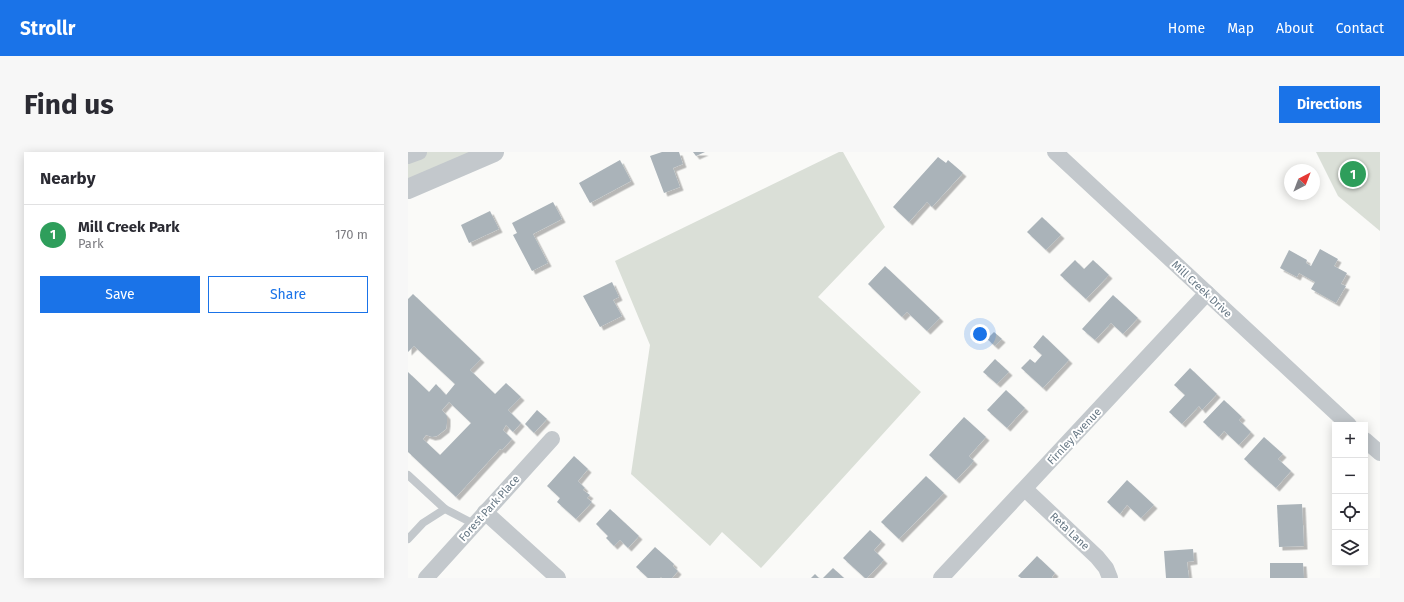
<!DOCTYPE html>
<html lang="en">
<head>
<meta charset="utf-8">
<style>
	:root { --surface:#fff; --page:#f7f7f7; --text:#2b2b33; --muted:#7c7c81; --line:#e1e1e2; --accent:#1a73e8 }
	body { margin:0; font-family:"Fira Sans",sans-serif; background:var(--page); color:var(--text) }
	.controls { position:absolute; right:12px; bottom:12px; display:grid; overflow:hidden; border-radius:0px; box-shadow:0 2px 10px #0003 }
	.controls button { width:36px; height:36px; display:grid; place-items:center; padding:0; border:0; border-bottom:1px solid var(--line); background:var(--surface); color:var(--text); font:20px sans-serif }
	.compass { position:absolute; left:876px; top:12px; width:36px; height:36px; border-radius:50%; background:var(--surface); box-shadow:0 2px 10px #0003; rotate:42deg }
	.you { position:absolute; left:572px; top:182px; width:14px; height:14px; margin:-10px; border:3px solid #fff; border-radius:50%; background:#1a73e8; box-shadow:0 0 0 6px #1a73e833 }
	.badge { display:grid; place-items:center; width:26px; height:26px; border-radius:50%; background:var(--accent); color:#fff; font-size:13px; font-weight:700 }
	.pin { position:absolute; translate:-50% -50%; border:2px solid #fff; box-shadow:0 1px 4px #0006 }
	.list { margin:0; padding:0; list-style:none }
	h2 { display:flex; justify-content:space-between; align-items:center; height:52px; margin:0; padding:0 16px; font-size:17px }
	h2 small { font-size:13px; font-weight:400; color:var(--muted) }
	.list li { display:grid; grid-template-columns:26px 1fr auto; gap:12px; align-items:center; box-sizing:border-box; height:60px; padding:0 16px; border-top:1px solid var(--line) }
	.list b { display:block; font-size:15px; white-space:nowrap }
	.list p { margin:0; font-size:13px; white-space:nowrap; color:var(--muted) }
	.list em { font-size:13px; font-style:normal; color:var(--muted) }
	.actions { display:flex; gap:8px; padding:12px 16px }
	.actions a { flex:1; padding:9px 0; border:1px solid var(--accent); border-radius:0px; text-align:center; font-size:14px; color:var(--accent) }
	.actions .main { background:var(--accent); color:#fff }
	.icon { flex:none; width:22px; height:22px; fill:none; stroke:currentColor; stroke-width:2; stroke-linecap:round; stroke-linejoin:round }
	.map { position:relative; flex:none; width:972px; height:426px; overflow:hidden; border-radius:0px }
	header { display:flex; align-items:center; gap:24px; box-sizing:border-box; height:56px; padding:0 20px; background:var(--accent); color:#fff }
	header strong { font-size:19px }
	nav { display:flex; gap:22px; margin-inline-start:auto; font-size:14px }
	.intro { display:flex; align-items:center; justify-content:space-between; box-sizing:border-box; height:96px; padding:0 24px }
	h1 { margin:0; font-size:28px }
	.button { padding:10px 18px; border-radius:0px; background:var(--accent); color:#fff; font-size:14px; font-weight:700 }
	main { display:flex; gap:24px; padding:0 24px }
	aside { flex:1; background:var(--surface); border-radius:0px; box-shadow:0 2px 10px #0003 }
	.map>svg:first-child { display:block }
	.green { fill:#dadfd7 }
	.building { fill:#aab3b9; fill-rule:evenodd; filter:url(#shadow) }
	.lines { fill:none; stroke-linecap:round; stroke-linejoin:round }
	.service { stroke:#c3c8cc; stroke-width:8 }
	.minor { stroke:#c3c8cc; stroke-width:16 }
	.tertiary { stroke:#c3c8cc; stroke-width:20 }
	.labels { text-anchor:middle; stroke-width:4; stroke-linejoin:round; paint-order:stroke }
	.street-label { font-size:11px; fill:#657683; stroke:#fff }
</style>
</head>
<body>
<header>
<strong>Strollr</strong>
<nav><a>Home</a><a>Map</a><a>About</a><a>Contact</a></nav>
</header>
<div class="intro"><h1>Find us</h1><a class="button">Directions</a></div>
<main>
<aside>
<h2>Nearby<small></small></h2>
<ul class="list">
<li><span class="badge" style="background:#2e9e5b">1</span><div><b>Mill Creek Park</b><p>Park</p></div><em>170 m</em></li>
</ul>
<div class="actions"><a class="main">Save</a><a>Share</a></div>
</aside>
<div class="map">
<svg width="972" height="426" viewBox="0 0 972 426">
	<defs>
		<filter id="shadow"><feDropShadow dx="3.5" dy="3.5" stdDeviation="0" flood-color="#0004"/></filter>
	</defs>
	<rect width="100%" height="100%" fill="#fafaf8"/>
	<g class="green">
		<polygon points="0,0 86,0 0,37"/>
		<polygon points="431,0 435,0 477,75 410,145 513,240 353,416 314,380 302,394 223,322 242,193 207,109"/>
		<polygon points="908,0 972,0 972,79 930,44"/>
	</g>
	<g class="building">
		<polygon points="254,0 271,0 275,12 265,16 272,35 256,41 242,4"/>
		<polygon points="285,0 297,0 288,4"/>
		<polygon points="530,5 538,11 540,8 555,21 524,55 519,50 501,70 485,55"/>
		<polygon points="212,8 223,29 182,51 171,31"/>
		<polygon points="145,50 154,67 125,82 140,111 124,119 105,83 109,81 104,71"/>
		<polygon points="82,59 91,77 61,91 53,73"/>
		<polygon points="634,65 653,83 638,98 619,80"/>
		<polygon points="912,97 930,107 926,114 939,121 933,132 938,134 928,151 903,137 907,130 891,121 889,125 872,116 881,98 899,108 898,111 903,114"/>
		<polygon points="667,108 676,117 685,108 701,123 678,147 652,123"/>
		<polygon points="477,114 532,166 519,179 499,160 494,165 460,132"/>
		<polygon points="204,130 211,145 205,148 214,164 192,175 175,144"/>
		<path d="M5,142L73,207L62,218L87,242L98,231L113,245L100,258L113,271L105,280L98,273L95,278L104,287L94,298L92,297L48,345L0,300V220L21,240L28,232L38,243L47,232L6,194L0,200V147ZM41,250L63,271L32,303L15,287L18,283L24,285L29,284L38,277L39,271V264L34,258Z"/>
		<polygon points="705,143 730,166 715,182 703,171 687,188 674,177"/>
		<polygon points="586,180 594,187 587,194 579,187"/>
		<polygon points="635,183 661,208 635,236 613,216 622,207 627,211 634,203 625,195"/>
		<polygon points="587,207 601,220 589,232 575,220"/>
		<polygon points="782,216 809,242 794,258 791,254 774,272 761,260 777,243 766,233"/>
		<polygon points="598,238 617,256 599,276 579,258"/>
		<polygon points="816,248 834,265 831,268 843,280 831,293 816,279 811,285 795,270"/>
		<polygon points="129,258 139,267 126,281 117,272"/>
		<polygon points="556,265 578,285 561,304 566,309 548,328 521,303"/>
		<polygon points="856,285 875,302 870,307 883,319 868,336 836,307"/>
		<polygon points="166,304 180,317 170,329 177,336 175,338 182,343 179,346 184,350 168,367 149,350 152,346 139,334"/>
		<polygon points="518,324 536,341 491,387 473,370"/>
		<polygon points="719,328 746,353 733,366 719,353 712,362 699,350"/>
		<polygon points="894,352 896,394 871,395 869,353"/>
		<polygon points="202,357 231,384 220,396 212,388 206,394 198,386 200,384 188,372"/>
		<polygon points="462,378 474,389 466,398 476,408 459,426 457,426 435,406"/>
		<polygon points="247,395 266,412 265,414 270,419 264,426 254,426 253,425 252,426 240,426 228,415"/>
		<polygon points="785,397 786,409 779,410 781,426 758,426 756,399"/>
		<polygon points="629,404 647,421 644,425 645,426 613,426 610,424"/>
		<polygon points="862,411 895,411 896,426 862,426"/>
		<polygon points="425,416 436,426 415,426"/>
		<polygon points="407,422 411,426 403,426"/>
	</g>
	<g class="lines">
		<g class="service">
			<polyline points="0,323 37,357 66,372"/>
			<polyline points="0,387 15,371 37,357"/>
		</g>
		<g class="minor">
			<polyline points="647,0 941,273"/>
			<polyline points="0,4 11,0"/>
			<polyline points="957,288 972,301"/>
			<polyline points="617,337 689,405 698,416 702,426"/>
			<polyline points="77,360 150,426"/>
			<polyline points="18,426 144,287"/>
			<polyline points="533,426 799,141"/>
		</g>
		<polyline class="tertiary" points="0,37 86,0"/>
	</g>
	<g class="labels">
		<g class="street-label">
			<text transform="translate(794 137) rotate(43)" y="4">Mill Creek Drive</text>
			<text transform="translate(666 284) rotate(-47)" y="4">Firnley Avenue</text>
			<text transform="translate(81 356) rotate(-48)" y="4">Forest Park Place</text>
			<text transform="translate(662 379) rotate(43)" y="4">Reta Lane</text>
		</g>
	</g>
</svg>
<div class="controls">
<button>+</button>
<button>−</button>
<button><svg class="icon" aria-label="locate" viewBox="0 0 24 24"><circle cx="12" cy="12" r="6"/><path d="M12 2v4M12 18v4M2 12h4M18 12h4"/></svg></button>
<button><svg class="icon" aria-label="layers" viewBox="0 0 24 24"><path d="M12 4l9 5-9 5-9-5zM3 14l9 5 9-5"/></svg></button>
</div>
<svg class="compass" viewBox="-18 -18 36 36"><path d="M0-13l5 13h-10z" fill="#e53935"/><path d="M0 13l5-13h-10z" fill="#7c7c81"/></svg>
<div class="you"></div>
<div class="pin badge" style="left:945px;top:22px;background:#2e9e5b">1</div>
</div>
</main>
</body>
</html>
